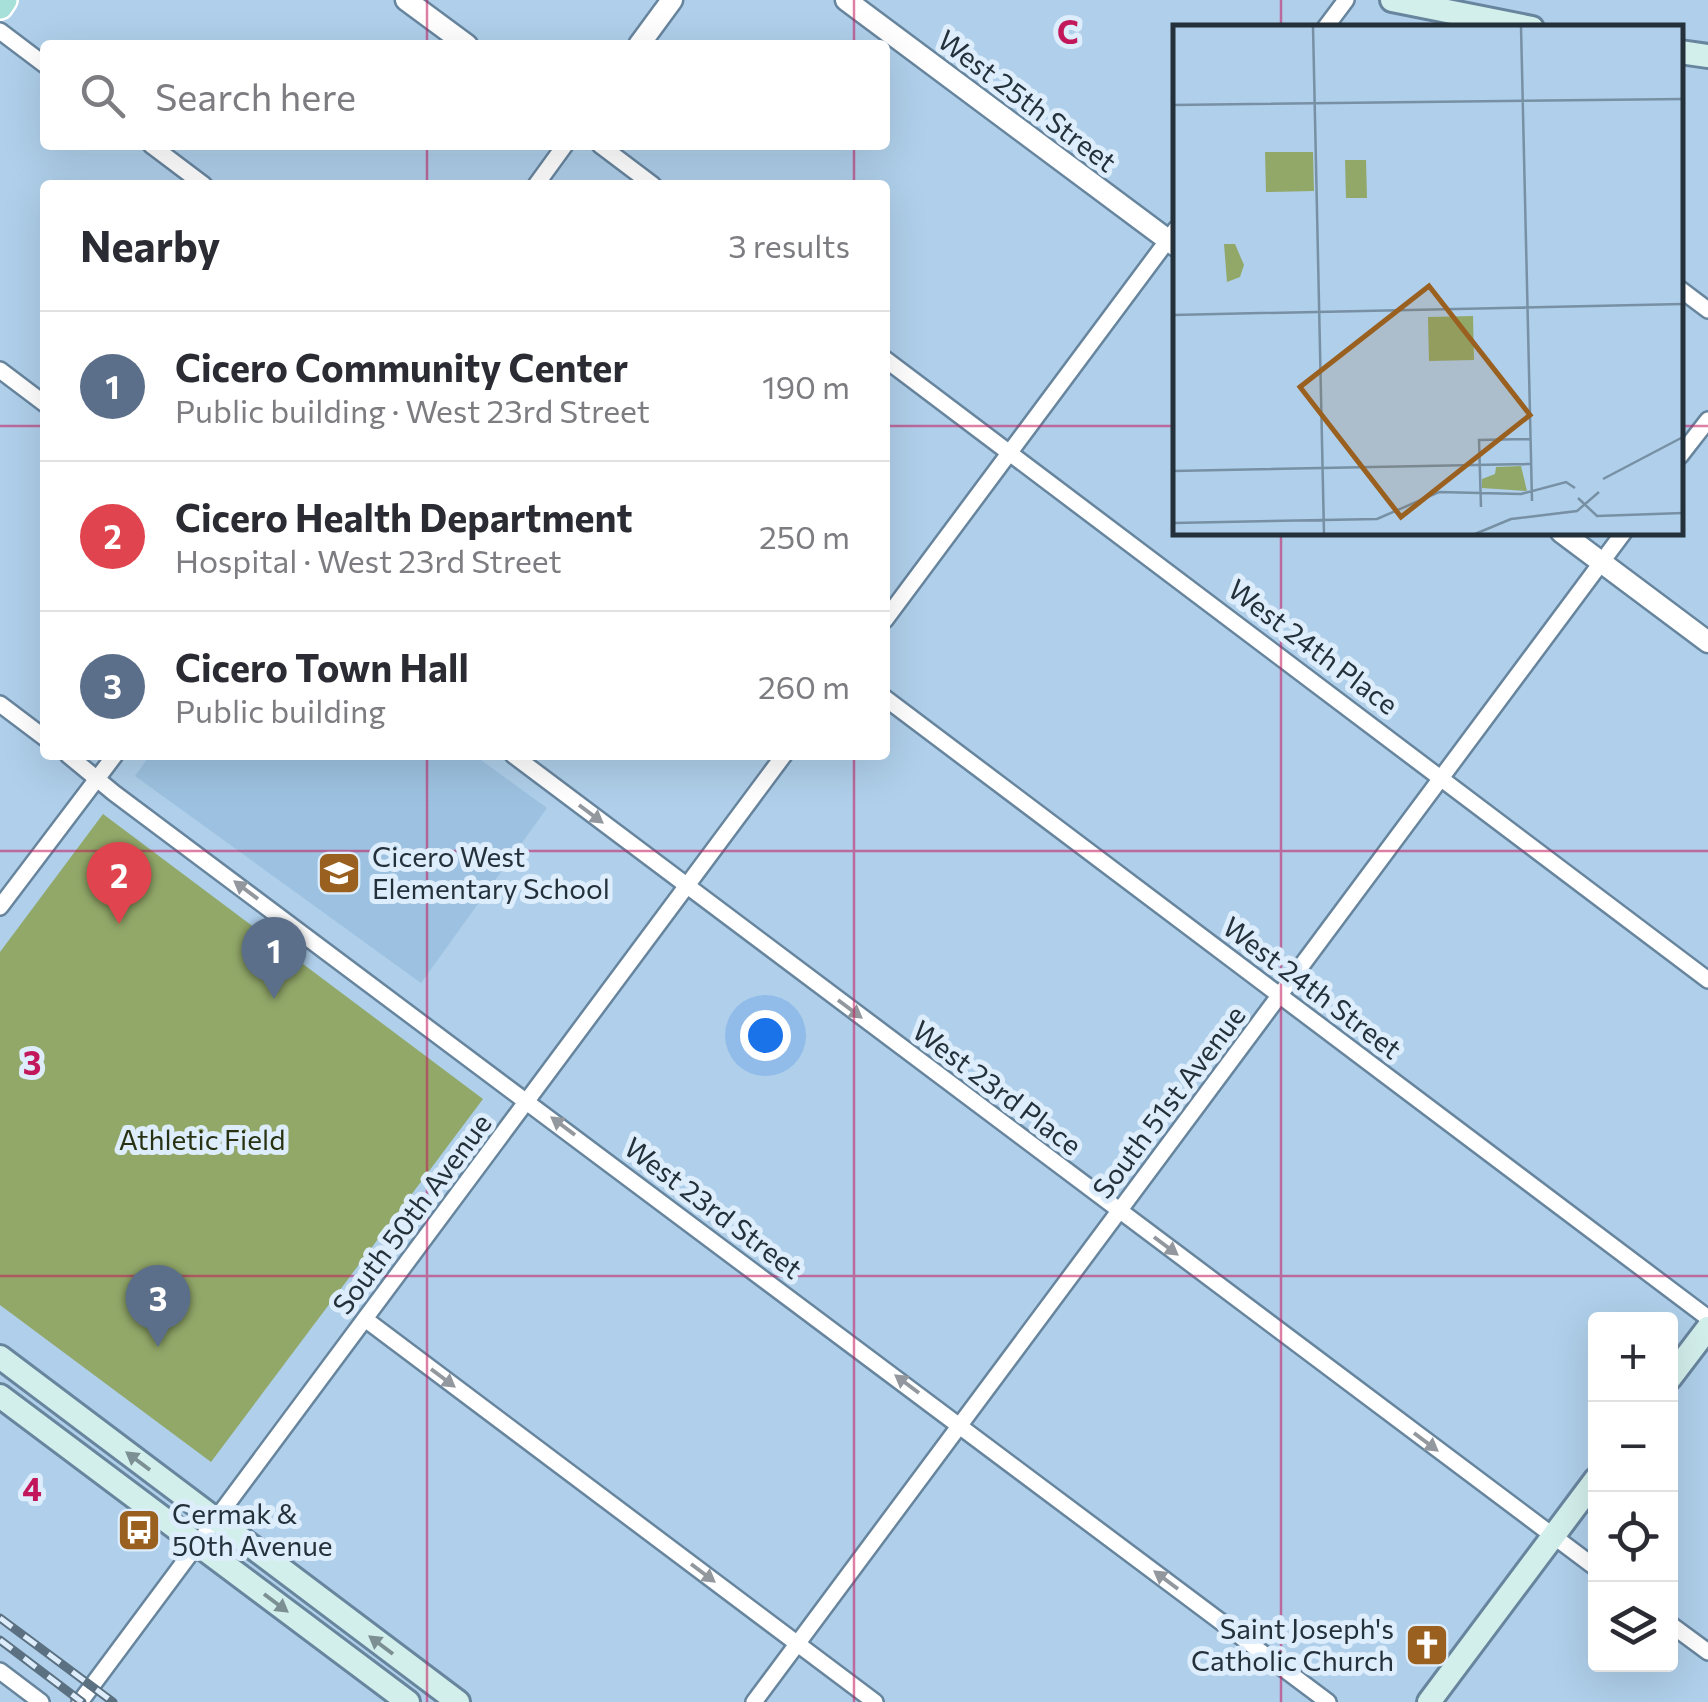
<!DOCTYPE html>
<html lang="en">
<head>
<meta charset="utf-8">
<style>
	:root { --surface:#fff; --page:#f7f7f7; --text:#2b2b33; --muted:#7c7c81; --line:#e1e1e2; --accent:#7c3aed }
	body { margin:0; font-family:Commissioner,sans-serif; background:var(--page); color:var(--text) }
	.controls { position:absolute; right:30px; bottom:30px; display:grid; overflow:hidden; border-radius:10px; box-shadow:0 10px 40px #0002 }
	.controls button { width:90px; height:90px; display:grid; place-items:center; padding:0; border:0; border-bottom:2px solid var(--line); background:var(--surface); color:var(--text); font:50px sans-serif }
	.you { position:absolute; left:765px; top:1035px; width:35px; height:35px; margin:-25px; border:8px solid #fff; border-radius:50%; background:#1a73e8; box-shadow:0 0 0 15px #1a73e833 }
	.badge { display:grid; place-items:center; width:65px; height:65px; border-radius:50%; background:var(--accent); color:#fff; font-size:32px; font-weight:700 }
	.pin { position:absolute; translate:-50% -82px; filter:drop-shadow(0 2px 5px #0008) }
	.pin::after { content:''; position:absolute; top:52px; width:35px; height:30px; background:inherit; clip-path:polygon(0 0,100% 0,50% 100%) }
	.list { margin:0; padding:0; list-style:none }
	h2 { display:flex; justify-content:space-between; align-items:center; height:130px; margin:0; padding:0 40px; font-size:42px }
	h2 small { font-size:32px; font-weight:400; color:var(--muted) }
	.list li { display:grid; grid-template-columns:65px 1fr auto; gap:30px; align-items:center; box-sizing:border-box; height:150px; padding:0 40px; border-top:2px solid var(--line) }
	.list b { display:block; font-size:38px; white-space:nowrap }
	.list p { margin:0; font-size:32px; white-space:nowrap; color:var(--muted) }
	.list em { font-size:32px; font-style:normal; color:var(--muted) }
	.icon { flex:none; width:55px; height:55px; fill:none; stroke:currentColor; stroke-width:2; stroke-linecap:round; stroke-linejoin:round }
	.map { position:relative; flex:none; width:1708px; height:1702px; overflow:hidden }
	.search { position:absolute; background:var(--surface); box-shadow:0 10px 40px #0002; left:40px; top:40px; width:850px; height:110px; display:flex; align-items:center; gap:25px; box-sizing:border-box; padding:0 35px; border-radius:10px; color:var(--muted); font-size:38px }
	.panel { position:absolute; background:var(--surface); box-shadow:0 10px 40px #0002; left:40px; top:180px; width:850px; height:580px; border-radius:10px }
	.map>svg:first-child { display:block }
	.built { fill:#9dc2e1 }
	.green { fill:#92a869 }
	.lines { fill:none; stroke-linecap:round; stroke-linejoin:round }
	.minor-casing { stroke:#68859e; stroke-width:20 }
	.tertiary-casing { stroke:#68859e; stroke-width:25 }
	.secondary-casing { stroke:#68859e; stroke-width:28 }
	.primary-casing { stroke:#fff; stroke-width:30 }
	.minor { stroke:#fff; stroke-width:15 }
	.tertiary { stroke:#fff; stroke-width:20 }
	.secondary { stroke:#d3efec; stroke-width:22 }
	.primary { stroke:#a7e0d9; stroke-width:25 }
	.rail-casing { stroke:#5b7080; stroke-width:9 }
	.rail { stroke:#ddedfb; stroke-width:5; stroke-dasharray:15; stroke-linecap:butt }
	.oneway { fill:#92989d }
	.oneway2 { fill:#7c9094 }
	.grid { fill:none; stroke:#c2185b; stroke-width:2.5; stroke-opacity:0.55 }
	.labels { text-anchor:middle; stroke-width:10; stroke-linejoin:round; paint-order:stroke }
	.street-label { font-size:28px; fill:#24313b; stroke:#ddedfb }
	.poi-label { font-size:28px; fill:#24313b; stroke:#ddedfb; text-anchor:start }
	.park-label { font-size:28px; fill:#283212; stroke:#ddedfb }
	.inset-road { fill:none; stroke:#7790a4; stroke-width:2.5 }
	.view { fill:#9a601f; fill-opacity:0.15; stroke:#9a601f; stroke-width:5 }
	.inset-edge { fill:none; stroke:#24313b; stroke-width:5 }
	.grid-label { font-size:32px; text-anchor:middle; font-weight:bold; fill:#c2185b; stroke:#ddedfb; stroke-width:10; stroke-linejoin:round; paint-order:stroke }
</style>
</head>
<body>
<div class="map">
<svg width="1708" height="1702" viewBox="0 0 1708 1702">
	<rect width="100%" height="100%" fill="#afcfea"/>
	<polygon class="built" points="150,755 474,755 547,808 421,983 135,776"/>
	<polygon class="green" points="103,814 483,1099 211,1462 0,1305 0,952"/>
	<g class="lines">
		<g class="minor-casing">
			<g id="minor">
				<polyline points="1325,28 1346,0"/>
				<polyline points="0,31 45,65"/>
				<polyline points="151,145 204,185"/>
				<polyline points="600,145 653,185"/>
				<polyline points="536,185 565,145"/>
				<polyline points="1680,289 1708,310"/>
				<polyline points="885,359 1708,980"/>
				<polyline points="0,370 45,404"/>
				<polyline points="1680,456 1708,420"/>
				<polyline points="885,620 1176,229"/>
				<polyline points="885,698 1708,1318"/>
				<polyline points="0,704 45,738"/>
				<polyline points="68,755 114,793 1328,1702"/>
				<polyline points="513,755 1596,1568"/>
				<polyline points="0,907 115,755"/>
				<polyline points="365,1319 875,1702"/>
				<polyline points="1670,1624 1708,1652"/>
				<polyline points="0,1671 41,1702"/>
				<polyline points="80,1702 784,755"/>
				<polyline points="754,1702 1624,532"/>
			</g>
		</g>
		<g class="tertiary-casing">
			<g id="tertiary">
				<polyline points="406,0 467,45"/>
				<polyline points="846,0 1176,246"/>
				<polyline points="639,45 672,0"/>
				<polyline points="1561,532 1708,642"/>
			</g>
		</g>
		<g class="secondary-casing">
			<g id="secondary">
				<polyline points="1392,0 1532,28"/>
				<polyline points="1680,52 1708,56"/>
				<polyline points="0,1357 458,1702"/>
				<polyline points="1670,1378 1708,1328"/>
				<polyline points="0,1396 408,1702"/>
				<polyline points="1429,1702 1596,1479"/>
			</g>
		</g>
		<g class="primary-casing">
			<polyline id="primary" points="0,6 4,0"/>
		</g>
		<use href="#minor" class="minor"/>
		<use href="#tertiary" class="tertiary"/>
		<use href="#secondary" class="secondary"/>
		<use href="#primary" class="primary"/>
		<g class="rail-casing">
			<g id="rail">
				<polyline points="0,1618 113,1702"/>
				<polyline points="0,1640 82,1702"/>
			</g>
		</g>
		<use href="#rail" class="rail"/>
	</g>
	<defs><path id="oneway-solid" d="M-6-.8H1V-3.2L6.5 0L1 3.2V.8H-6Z" transform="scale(2.5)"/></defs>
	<g class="oneway">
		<use href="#oneway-solid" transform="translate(591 814) rotate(37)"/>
		<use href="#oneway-solid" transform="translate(246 890) rotate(-143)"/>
		<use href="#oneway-solid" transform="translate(850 1009) rotate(37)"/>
		<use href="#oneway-solid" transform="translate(563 1126) rotate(-143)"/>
		<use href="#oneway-solid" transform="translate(1166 1246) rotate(37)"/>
		<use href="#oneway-solid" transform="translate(443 1378) rotate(37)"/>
		<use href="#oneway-solid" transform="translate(907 1384) rotate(-143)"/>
		<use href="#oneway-solid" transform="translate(1426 1442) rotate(37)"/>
		<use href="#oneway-solid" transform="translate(703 1573) rotate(37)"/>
		<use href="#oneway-solid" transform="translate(1166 1580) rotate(-143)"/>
	</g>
	<g class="oneway2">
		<use href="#oneway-solid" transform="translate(138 1461) rotate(-143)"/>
		<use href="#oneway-solid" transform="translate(276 1603) rotate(37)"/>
		<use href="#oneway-solid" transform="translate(381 1645) rotate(-143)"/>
	</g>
	<path class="grid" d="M427,0V45M854,0V45M1281,0V28M427,145V185M854,145V185M0,426H45M885,426H1176M1680,426H1708M1281,532V1702M427,755V1702M854,755V1702M0,851H1708M0,1276H1708"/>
	<defs>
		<g id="school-square" transform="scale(2.25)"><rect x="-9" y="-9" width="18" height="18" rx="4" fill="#9a601f" stroke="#ddedfb"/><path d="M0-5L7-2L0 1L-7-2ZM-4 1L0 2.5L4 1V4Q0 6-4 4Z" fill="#fff"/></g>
		<g id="bus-square" transform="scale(2.25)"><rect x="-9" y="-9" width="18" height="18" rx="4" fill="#9a601f" stroke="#ddedfb"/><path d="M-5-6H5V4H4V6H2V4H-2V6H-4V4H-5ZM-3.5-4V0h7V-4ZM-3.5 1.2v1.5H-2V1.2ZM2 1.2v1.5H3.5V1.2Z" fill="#fff"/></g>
		<g id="church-square" transform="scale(2.25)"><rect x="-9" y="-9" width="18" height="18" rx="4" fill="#9a601f" stroke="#ddedfb"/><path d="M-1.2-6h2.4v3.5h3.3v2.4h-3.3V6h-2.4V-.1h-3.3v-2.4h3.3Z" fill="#fff"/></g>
	</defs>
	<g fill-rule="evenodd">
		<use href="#school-square" x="339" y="873"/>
		<use href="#bus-square" x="139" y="1530"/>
		<use href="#church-square" x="1427" y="1645"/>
	</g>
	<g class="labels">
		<g class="street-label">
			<text transform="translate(1027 101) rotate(37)" y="10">West 25th Street</text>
			<text transform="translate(1313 647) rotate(37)" y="10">West 24th Place</text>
			<text transform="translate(1312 988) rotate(37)" y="10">West 24th Street</text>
			<text transform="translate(997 1088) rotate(37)" y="10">West 23rd Place</text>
			<text transform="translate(1169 1102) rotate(-53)" y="10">South 51st Avenue</text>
			<text transform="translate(713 1208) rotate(37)" y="10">West 23rd Street</text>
			<text transform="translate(412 1214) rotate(-53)" y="10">South 50th Avenue</text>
		</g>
		<g class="poi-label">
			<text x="372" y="867">Cicero West<tspan x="372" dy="32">Elementary School</tspan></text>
			<text x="172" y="1524">Cermak &amp;<tspan x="172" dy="32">50th Avenue</tspan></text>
			<text x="1394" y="1639" text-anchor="end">Saint Joseph's<tspan x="1394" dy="32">Catholic Church</tspan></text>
		</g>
		<g class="park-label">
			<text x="202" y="1150">Athletic Field</text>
		</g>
	</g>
	<g transform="translate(1173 25)">
		<rect width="510" height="510" fill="#afcfea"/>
		<path d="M92,127H140L141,166L93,167ZM172,135H193L194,173H173ZM51,219H62L71,240L67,252L54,257ZM300,291L301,335L256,336L255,292ZM348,441L354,466L309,463V454L322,449L323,442Z" fill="#92a869"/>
		<path class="inset-road" d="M140,1L151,509M348,1L359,476M0,80L510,74M0,290L510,279M0,446L357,439M430,454L510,412M405,473L424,491L510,488M308,482L306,415L358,414M0,498L204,494L266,467L348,469L393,457L402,463M302,509L338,494L404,486L426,467"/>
		<path class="view" d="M256,261L357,390L228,492L127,362Z"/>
		<rect width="510" height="510" class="inset-edge"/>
	</g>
	<g class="grid-label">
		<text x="1068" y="44">C</text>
		<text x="32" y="1075">3</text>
		<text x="32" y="1501">4</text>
	</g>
</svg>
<div class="controls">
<button>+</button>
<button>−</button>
<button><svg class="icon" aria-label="locate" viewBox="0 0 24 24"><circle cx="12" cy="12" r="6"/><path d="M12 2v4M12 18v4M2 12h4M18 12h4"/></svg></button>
<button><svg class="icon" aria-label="layers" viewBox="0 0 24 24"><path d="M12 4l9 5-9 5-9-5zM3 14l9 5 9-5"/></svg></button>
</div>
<div class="you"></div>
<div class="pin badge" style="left:274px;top:999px;background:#5c6f8a">1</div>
<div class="pin badge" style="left:119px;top:924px;background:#e0444e">2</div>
<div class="pin badge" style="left:158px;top:1347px;background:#5c6f8a">3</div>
<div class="search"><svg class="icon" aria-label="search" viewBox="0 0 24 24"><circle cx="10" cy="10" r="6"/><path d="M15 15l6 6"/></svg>Search here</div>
<section class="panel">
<h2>Nearby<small>3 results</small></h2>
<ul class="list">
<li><span class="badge" style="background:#5c6f8a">1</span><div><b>Cicero Community Center</b><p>Public building · West 23rd Street</p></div><em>190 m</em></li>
<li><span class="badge" style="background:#e0444e">2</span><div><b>Cicero Health Department</b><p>Hospital · West 23rd Street</p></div><em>250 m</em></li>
<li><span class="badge" style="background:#5c6f8a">3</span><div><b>Cicero Town Hall</b><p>Public building</p></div><em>260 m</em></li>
</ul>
</section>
</div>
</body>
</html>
